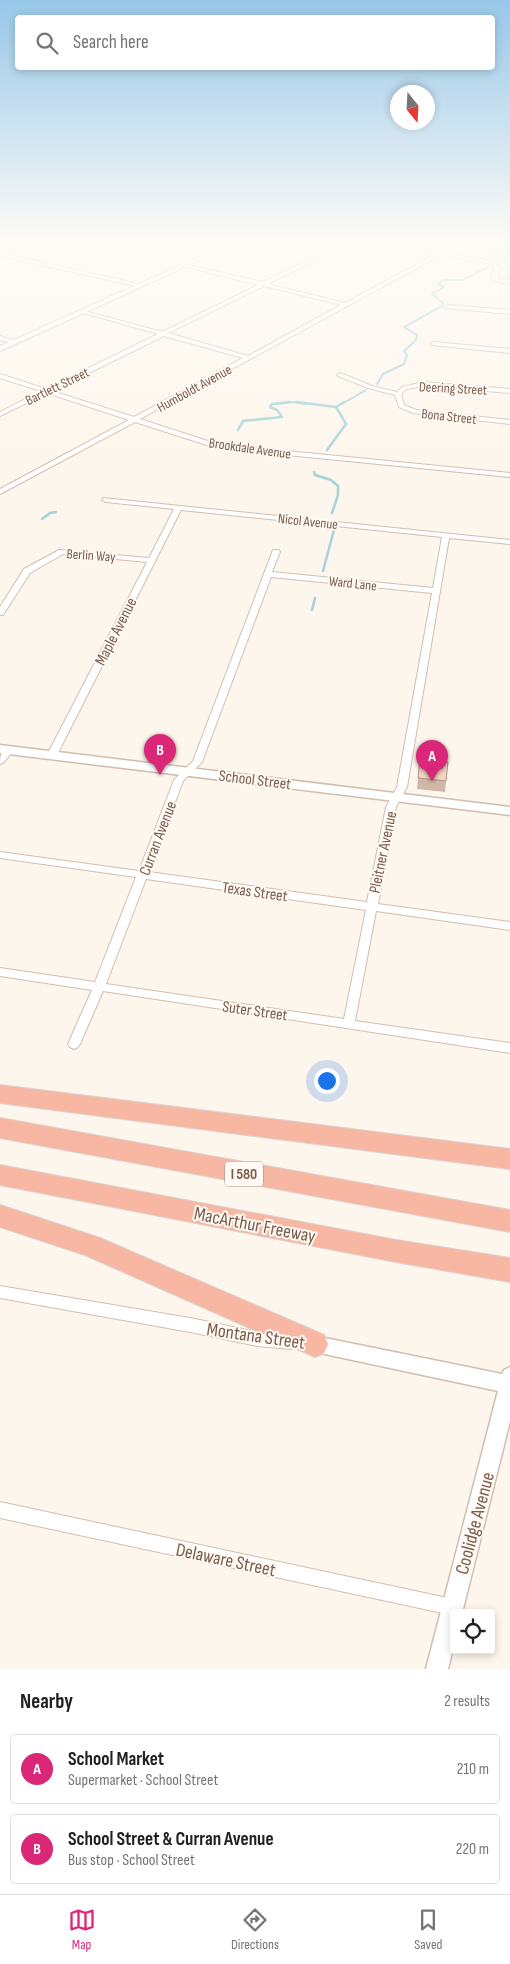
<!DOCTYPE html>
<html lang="en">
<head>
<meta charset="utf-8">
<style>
	:root { --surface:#fff; --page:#f6f6f6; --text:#202124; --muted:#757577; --line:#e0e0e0; --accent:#db2777 }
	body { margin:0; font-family:"Sofia Sans Condensed",sans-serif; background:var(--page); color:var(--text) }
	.controls { position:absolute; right:15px; bottom:15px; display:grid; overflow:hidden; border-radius:5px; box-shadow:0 2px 8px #0003 }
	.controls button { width:45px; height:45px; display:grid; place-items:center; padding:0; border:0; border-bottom:1px solid var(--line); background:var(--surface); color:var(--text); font:25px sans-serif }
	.compass { position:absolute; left:390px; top:85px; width:45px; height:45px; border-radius:50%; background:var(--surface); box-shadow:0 2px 8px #0003; rotate:162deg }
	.you { position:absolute; left:326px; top:1080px; width:18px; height:18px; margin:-12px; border:4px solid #fff; border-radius:50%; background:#1a73e8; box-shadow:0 0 0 8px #1a73e833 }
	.badge { display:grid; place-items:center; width:32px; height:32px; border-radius:50%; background:var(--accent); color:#fff; font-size:16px; font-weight:700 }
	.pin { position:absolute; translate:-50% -41px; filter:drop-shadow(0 1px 2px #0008) }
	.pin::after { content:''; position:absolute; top:26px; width:18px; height:15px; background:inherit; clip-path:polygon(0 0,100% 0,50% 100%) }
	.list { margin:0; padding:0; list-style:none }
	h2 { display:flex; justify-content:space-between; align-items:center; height:65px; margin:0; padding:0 20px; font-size:21px }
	h2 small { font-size:16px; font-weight:400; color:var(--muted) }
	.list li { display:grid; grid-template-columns:32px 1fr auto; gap:15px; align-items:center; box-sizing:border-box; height:70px; margin:0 10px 10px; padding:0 10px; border:1px solid var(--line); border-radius:5px }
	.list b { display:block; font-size:19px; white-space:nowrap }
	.list p { margin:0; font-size:16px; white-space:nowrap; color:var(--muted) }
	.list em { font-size:16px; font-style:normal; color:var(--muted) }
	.icon { flex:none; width:28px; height:28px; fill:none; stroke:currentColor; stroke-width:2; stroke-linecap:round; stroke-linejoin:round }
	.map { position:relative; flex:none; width:510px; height:1669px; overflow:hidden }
	.search { position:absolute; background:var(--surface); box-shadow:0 2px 8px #0003; left:15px; right:15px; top:15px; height:55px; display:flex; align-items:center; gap:12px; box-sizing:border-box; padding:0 18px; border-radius:5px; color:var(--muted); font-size:19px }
	.sheet { height:225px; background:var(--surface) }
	nav { display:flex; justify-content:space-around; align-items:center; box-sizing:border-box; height:70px; border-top:1px solid var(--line); background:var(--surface); font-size:14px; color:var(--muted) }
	nav a { display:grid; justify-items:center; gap:2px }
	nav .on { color:var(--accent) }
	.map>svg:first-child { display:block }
	.green { fill:#d8ecc9 }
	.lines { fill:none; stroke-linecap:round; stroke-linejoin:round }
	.stream-far1 { stroke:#a5d3da; stroke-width:2 }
	.stream { stroke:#a5d3da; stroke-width:2.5 }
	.minor-casing { stroke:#d1beb0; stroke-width:2 }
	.tertiary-casing { stroke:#d1beb0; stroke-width:3 }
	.secondary-casing { stroke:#d6c0b0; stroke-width:2 }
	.motorway-casing { stroke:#dad1cd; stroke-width:2 }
	.minor { fill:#fff; fill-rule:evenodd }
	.tertiary { fill:#fff; fill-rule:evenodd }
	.secondary { fill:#fff; fill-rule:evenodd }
	.motorway { fill:#f7b7a3; fill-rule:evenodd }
	.wall { fill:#d1b7a8 }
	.building { fill:#f3d5c3; stroke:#aa9588 }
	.labels { text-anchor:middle; stroke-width:4; stroke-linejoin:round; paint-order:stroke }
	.far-street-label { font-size:14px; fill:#7a5c4d; stroke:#fffaf3 }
	.shield { fill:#fffaf3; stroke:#a28b7f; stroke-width:1 }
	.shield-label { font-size:15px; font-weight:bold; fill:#7a5c4d }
	.street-label { font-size:16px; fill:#7a5c4d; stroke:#fffaf3 }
	.near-street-label { font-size:19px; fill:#7a5c4d; stroke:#fffaf3 }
</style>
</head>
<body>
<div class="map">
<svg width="510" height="1669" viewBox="0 0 510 1669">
	<rect width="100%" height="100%" fill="#fdf6ec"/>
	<path class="green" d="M495,239H510V279H504L508,267C500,260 489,259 479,257L493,249Z"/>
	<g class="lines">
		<g class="stream-far1">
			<polyline points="504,262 508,259 507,253 510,250"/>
			<polyline points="377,384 383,374 404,364 407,355 404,351 416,340 417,335 404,327 442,306 443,303 432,294 444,287 438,284 443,280 463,280 488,267"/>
			<polyline points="277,404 293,402 306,404"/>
			<polyline points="342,404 366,390"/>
		</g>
		<g class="stream">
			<polyline points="296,402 336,407 344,402"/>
			<polyline points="238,430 243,421 282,417 277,410 270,407 272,404 290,402"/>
			<polyline points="327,450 346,424 336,407"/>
			<polyline points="314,472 315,475 331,480 338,486 338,495 332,513"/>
			<polyline points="42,519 50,513 56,512"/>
			<polyline points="323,571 334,530"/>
			<polyline points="312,610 315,598"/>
		</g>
		<g class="minor-casing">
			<g id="minor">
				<polygon points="25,239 30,239 2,253 143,285 140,287 0,256 0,250"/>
				<polygon points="171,239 179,239 226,248 223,250 173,240"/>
				<path d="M352,239H361L492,261L501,268L497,277L498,279L510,280V284L494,281L491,277L495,268L488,263L441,255L140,419L217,444L510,473V477L216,448L135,422L0,494V489L129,420L47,393L0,416V412L41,391L0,378V374L46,389L158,334L81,312V310L162,332L258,285L184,266V264L263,282ZM355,241L436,254L345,303L268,284ZM264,286L341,305L248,356L168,333ZM164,336L243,358L134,417L52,391Z"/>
				<polygon points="447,305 510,310 510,314 445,308 444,307"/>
				<polygon points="0,336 17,341 18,342 15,344 0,340"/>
				<polygon points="433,342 510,349 510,353 431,345 431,343"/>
				<polygon points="340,373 372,386 397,392 402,387 424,382 510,389 510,393 424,386 406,389 401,394 404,405 416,410 510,420 510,424 413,413 399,407 395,395 368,388 338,376 337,375"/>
				<path d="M103,498L510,540V544L449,538L407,787L396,807L378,904L510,922V930L376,911L355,1021L510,1043V1053L103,991L80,1044L78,1047L74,1049L70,1047L68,1044L92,990L0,976V968L95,982L136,877L0,858V852L139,871L174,780L193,761L273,550H279L280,552L272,572L433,588L442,537L181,510L57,755L55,757H49L47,755L147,562L63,554L30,573L3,615H0V607L24,569L59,550L149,558L174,509L106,502L102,500ZM271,577L432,593L397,787L386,807L367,902L149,872L183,781L202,762ZM146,879L366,910L344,1019L106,984Z"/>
				<path d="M9,747L14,750L3,763L0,764C0,757 1,749 9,747Z"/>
				<polygon points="0,1286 190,1318 257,1332 291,1335 296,1337 298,1342 296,1347 291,1349 257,1346 190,1332 0,1298"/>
				<polygon points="0,1502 452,1599 458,1601 460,1607 458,1613 454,1613 452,1615 0,1518"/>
			</g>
		</g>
		<g class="tertiary-casing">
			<g id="tertiary">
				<polygon points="0,745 510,807 510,815 0,753"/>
				<polygon points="315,1336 502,1374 504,1370 510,1367 510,1421 462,1613 454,1613 454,1645 448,1669 426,1669 498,1391 315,1352 309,1350 306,1344 309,1338"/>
			</g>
		</g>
		<g class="secondary-casing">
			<polygon id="secondary" points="239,239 247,239 0,351 0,346"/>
		</g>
		<g class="motorway-casing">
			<g id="motorway">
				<polygon points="0,1085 510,1149 510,1169 0,1103"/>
				<polygon points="0,1118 510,1210 510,1232 0,1138"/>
				<polygon points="0,1165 396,1240 510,1258 510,1282 396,1262 0,1185"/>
				<polygon points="0,1205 100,1238 324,1335 328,1344 324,1353 315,1357 85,1255 0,1227"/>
			</g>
		</g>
		<use href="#minor" class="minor"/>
		<use href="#tertiary" class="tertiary"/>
		<use href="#secondary" class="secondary"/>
		<use href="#motorway" class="motorway"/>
	</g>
	<polygon class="wall" points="420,759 448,762 445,792 417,789"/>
	<polygon class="building" points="420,759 448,762 446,781 418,778"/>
	<linearGradient id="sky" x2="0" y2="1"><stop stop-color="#97c7e8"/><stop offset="0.51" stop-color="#fefbf6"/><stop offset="1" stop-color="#fefbf6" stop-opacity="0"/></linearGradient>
	<rect width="510" height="472" fill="url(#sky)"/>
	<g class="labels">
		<g class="far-street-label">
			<text transform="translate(57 386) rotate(-26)" y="5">Bartlett Street</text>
			<text transform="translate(194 388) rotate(-29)" y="5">Humboldt Avenue</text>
			<text transform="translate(453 388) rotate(3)" y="5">Deering Street</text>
			<text transform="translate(449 416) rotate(6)" y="5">Bona Street</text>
			<text transform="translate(250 448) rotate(8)" y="5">Brookdale Avenue</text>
			<text transform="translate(308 521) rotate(6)" y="5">Nicol Avenue</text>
			<text transform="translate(91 555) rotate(4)" y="5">Berlin Way</text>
			<text transform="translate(353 583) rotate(6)" y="5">Ward Lane</text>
		</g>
		<rect class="shield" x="225" y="1161.5" width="38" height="25" rx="4"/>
		<g class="shield-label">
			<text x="244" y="1179">I 580</text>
		</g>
		<g class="street-label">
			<text transform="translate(115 631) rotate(-63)" y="6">Maple Avenue</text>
			<text transform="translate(255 779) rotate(7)" y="6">School Street</text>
			<text transform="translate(157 838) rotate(-69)" y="6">Curran Avenue</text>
			<text transform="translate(382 852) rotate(-78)" y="6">Pleitner Avenue</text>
			<text transform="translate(255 891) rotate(8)" y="6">Texas Street</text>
			<text transform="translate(255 1010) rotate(8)" y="6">Suter Street</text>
		</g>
		<g class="near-street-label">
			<text transform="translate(255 1224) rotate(11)" y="7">MacArthur Freeway</text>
			<text transform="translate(256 1335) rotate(8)" y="7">Montana Street</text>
			<text transform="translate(474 1523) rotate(-75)" y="7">Coolidge Avenue</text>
			<text transform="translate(226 1559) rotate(12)" y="7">Delaware Street</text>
		</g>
	</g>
</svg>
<div class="controls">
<button><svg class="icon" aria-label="locate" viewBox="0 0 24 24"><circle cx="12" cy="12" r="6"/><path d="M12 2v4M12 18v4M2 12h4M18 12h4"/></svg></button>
</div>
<svg class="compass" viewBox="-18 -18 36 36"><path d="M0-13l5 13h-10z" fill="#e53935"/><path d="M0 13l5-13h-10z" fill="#757577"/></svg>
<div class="you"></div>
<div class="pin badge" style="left:432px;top:781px">A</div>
<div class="pin badge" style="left:160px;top:775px">B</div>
<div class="search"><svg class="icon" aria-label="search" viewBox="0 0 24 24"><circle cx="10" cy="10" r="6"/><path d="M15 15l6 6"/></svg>Search here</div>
</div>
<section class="sheet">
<h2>Nearby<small>2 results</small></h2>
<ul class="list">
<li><span class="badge">A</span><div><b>School Market</b><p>Supermarket · School Street</p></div><em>210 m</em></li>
<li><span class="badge">B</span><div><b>School Street &amp; Curran Avenue</b><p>Bus stop · School Street</p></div><em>220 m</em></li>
</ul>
</section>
<nav>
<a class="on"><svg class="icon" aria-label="map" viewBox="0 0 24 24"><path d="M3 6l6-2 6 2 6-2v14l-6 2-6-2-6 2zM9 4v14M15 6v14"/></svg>Map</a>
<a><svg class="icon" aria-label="directions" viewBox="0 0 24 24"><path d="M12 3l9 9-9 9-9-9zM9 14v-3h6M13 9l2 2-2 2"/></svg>Directions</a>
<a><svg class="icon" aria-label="saved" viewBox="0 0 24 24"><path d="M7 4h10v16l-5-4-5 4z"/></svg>Saved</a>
</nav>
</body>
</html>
